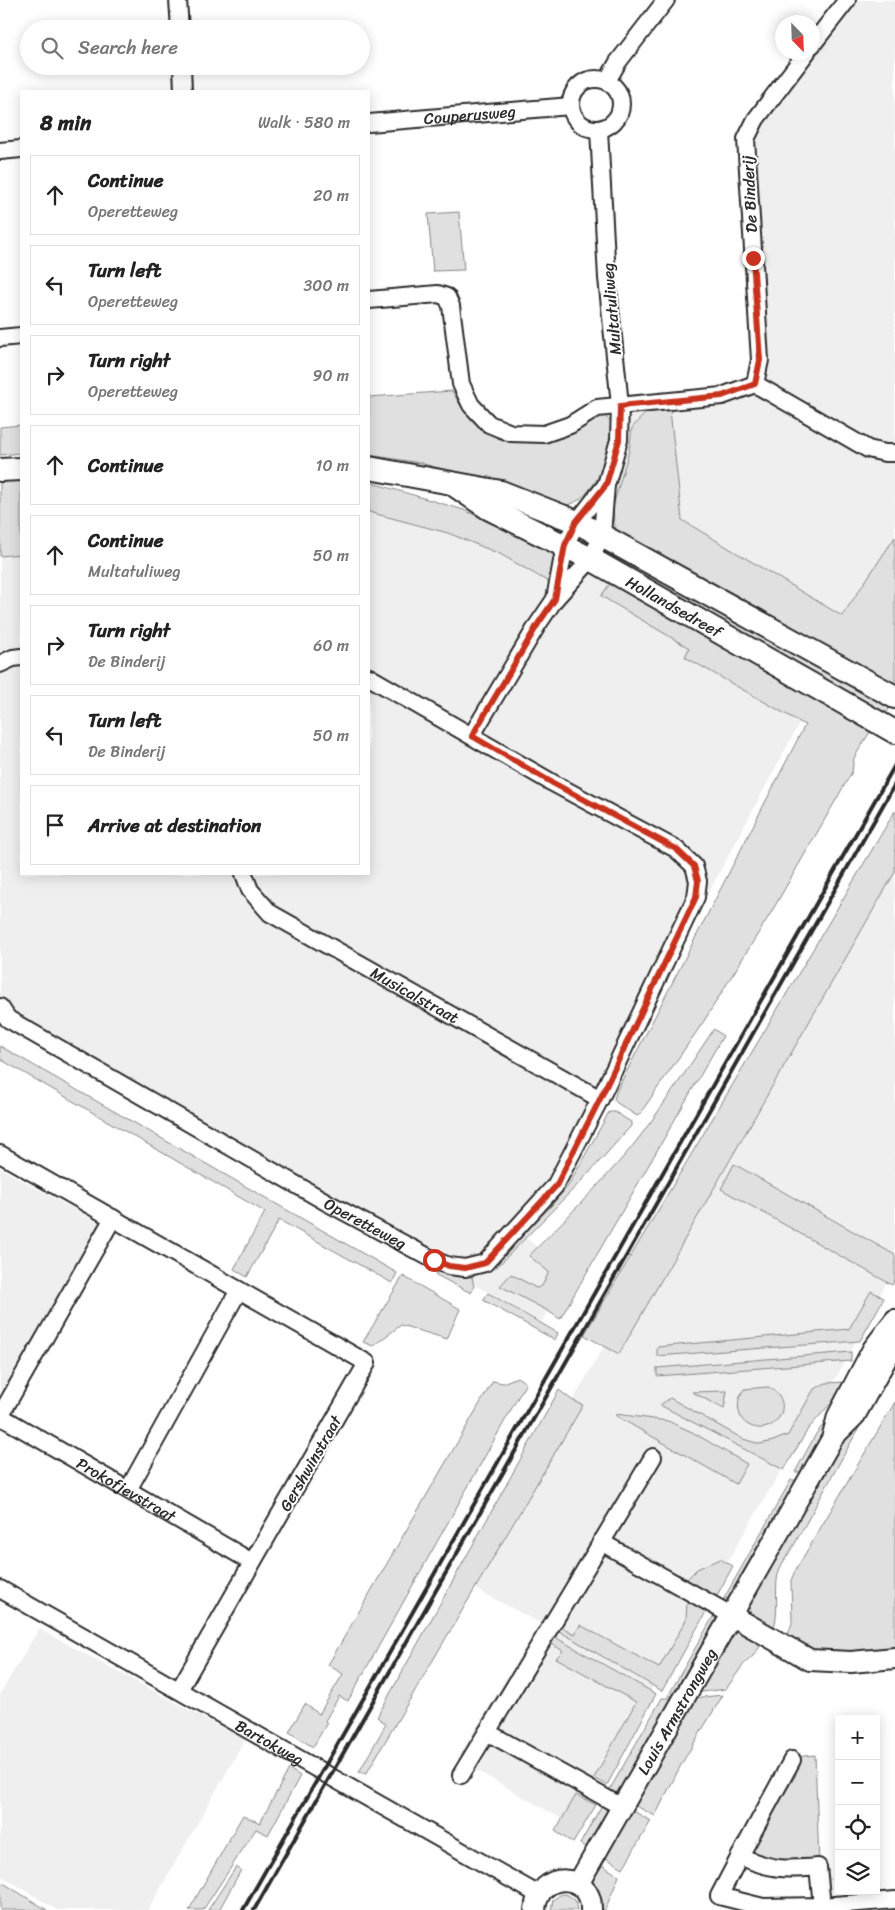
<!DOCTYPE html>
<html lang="en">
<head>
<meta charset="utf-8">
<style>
	:root { --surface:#fff; --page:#f6f6f6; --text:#222; --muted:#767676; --line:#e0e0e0 }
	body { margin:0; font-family:Sriracha,sans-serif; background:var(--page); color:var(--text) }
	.controls { position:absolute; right:15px; bottom:15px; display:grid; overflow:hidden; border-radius:0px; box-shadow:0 2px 12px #0003 }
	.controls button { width:45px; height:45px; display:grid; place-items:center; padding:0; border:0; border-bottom:1px solid var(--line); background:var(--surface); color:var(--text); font:25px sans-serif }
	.compass { position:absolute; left:775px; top:15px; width:45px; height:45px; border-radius:50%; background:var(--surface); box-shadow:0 2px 12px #0003; rotate:157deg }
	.stop { position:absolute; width:15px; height:15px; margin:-11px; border:4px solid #c8321e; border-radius:50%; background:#fff }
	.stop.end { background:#c8321e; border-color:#fff; box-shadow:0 1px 5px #0008 }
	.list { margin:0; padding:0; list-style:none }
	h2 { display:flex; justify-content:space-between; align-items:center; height:65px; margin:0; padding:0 20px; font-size:21px }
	h2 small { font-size:16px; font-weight:400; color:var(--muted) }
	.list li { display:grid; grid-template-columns:32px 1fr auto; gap:15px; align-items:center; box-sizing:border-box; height:80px; margin:0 10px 10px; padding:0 10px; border:1px solid var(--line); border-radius:0px }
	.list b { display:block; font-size:19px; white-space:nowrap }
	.list p { margin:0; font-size:16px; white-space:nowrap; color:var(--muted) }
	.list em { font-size:16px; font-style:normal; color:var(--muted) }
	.icon { flex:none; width:28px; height:28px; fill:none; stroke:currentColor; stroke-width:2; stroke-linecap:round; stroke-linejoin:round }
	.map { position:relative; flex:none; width:895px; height:1910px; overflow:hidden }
	.search { position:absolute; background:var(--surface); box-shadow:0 2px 12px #0003; left:20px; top:20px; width:350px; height:55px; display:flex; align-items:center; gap:12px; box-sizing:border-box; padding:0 18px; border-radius:28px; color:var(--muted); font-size:19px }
	.panel { position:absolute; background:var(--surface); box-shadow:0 2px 12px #0003; left:20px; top:90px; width:350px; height:785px; border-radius:0px }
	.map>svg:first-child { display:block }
	.built { fill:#efefef }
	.green { fill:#e0e0e0; stroke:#868686 }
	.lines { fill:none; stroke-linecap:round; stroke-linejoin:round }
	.minor-casing { stroke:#2b2b2b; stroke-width:20 }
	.tertiary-casing { stroke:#2b2b2b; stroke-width:24 }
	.secondary-casing { stroke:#2b2b2b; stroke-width:26 }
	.minor { stroke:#fff; stroke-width:16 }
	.tertiary { stroke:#fff; stroke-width:20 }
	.secondary { stroke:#fff; stroke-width:22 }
	.rail { stroke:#2b2b2b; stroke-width:4 }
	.route { stroke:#c8321e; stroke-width:6 }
	.labels { text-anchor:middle; stroke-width:4; stroke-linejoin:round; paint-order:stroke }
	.street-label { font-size:16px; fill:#2b2b2b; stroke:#fff }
</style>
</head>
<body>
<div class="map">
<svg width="895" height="1910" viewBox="0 0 895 1910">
	<rect width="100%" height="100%" fill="#fff"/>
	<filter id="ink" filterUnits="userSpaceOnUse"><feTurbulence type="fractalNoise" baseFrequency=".02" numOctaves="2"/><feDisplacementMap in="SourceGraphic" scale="10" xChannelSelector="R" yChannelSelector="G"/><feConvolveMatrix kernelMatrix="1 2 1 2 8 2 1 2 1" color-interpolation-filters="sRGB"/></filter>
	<g filter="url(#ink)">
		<g class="built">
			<polygon points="843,0 895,0 895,539 807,709 524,1237 566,1269 542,1322 2,1024 0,1012 0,510 21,508 21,874 369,874 369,500 553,561 599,506 634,404 754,395 741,133"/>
			<polygon points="895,834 895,1269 865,1320 851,1352 572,1825 457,1759 540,1623 468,1585"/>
			<polygon points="0,1168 101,1224 7,1395 0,1391"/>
			<polygon points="39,1629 245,1740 148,1910 57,1910 0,1875 0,1694"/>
		</g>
		<g class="green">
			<polygon points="459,212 464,270 433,271 428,214"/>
			<path d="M452,391L462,408L472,419L484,427L515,439L602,414C607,418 610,420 612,426C618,448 590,505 565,505L421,463L369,455V397Z"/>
			<polygon points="670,410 682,520 842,616 895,537 895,693 618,534 614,523 613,506 629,451 632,428 647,411"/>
			<polygon points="21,425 21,453 0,455 0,427"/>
			<polygon points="21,479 21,554 0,556 0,481"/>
			<polygon points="369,482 464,510 566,557 554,585 500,554 448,533 369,512"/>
			<polygon points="611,549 893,702 883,719 607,560 606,554"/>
			<polygon points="613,579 873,727 854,758 852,772 772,911 704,1021 639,1115 637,1116 617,1103 614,1100 616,1092 805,725 685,657 689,648 601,596"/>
			<polygon points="895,811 895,872 619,1354 584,1335"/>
			<path d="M714,1029L723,1036L560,1319L548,1311L500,1286L511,1274L536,1288L542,1286L549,1272L529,1256C563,1221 599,1186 631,1148C661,1110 687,1069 714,1029Z"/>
			<polygon points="0,1046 397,1273 392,1283 279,1220 247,1277 234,1269 265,1212 0,1059"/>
			<polygon points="609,1112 615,1112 631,1122 631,1126 590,1172 497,1267 492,1267 551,1206 568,1186"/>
			<polygon points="734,1164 895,1255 895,1280 892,1285 721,1189"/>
			<polygon points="436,1272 472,1277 474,1287 471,1293 436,1275"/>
			<polygon points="403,1276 460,1309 447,1339 401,1325 373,1346 363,1342"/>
			<polygon points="871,1291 884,1298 860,1341 657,1356 657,1347 849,1329"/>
			<polygon points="488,1293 558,1333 555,1340 483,1300"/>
			<polygon points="851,1352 851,1361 657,1376 657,1368"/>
			<polygon points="517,1377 526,1383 348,1701 339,1696 325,1721 327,1723 313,1747 289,1732 305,1704 319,1714 343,1674 328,1665 493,1381 503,1383"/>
			<path d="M879,1379H886L794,1545C789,1554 781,1563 778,1574C774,1592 780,1612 773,1630C759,1622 745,1617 750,1599Z"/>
			<polygon points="844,1382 833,1401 808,1429 784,1470 660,1405 670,1398 743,1439 760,1444 773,1441 788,1435 814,1389 826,1383"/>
			<path d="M768,1387C799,1401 774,1441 747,1424C743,1421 742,1420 740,1415C737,1405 738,1398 744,1389Z"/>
			<polygon points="559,1390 572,1400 583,1405 366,1774 359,1772 386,1724 377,1717"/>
			<polygon points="727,1391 724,1409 692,1392"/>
			<polygon points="895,1402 895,1652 821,1656 787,1637 792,1623 791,1580 795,1571"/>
			<polygon points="835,1410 805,1472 795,1472 816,1434"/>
			<polygon points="616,1414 668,1421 692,1432 747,1464 736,1484 616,1416"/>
			<polygon points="791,1480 801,1480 732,1596 723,1600"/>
			<polygon points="720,1559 733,1566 715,1599 676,1577 678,1574 687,1579 697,1569"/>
			<polygon points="687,1600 706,1612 662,1691 557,1630 560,1626 575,1634 580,1625 659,1668 686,1620"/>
			<polygon points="714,1615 716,1622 678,1696 668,1696"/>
			<polygon points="732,1629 762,1644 753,1656 743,1665 726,1689 695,1693"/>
			<polygon points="553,1636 656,1694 607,1785 594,1778 636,1702 556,1658 563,1651 549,1642"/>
			<polygon points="723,1695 682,1763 655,1816 632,1804 693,1698"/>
			<polygon points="662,1698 673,1698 618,1792 613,1793 610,1789"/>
			<polygon points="815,1755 819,1862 784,1865 749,1856 750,1848 796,1775 794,1757"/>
			<polygon points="289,1769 300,1776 268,1835 256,1829 203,1910 189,1910 243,1815 260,1823"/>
			<polygon points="576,1795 596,1805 573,1843 555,1831"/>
			<polygon points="602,1805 608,1812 588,1849 580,1844"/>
			<polygon points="630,1809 651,1821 623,1868 604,1857"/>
			<polygon points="599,1863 619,1876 605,1910 600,1910 598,1899 591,1881"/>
			<polygon points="236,1867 241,1870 219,1910 208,1910"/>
			<polygon points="0,1881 47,1910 0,1910"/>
			<polygon points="564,1894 568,1895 575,1900 577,1910 551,1910 553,1900 560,1895"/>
		</g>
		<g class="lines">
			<g class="minor-casing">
				<g id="minor">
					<polyline points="178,0 180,29"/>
					<polyline points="812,45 847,0"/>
					<polyline points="182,66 183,91"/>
					<circle cx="596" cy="104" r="25"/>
					<polyline points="607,81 618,62 666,0"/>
					<path id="s1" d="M369,123L571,106"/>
					<polyline points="0,151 21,149"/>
					<polyline points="369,300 438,294 447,297 451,306 461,384 471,405 489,424 511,433 544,434 570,425 597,408 722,396 755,384 760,360 746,139 756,119 807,52"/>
					<polyline points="0,338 21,336"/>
					<polyline points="755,384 868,449 885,453 895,453"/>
					<polyline points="555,599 565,545 577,522 606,485"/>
					<polyline points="0,664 13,658 21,657"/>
					<polyline points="472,735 538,624 555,599 591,559 602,535 606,485 619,440 620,405 607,278 599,130"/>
					<path id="s2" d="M244,874L250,890L270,913L600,1099"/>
					<path id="s3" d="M0,1007L8,1019L328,1203L434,1260L449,1266L465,1268L485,1263L555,1186L600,1099L696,897L698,881L694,866L676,849L551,782L369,677"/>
					<polyline points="0,1154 367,1363 179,1690"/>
					<path id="s4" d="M0,1416L252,1562"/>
					<polyline points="0,1416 113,1218"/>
					<polyline points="128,1490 239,1290"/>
					<polyline points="601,1542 731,1615"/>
					<path id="s5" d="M0,1589L539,1895"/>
					<polyline points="487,1732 622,1807"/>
					<polyline points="461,1775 653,1457"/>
					<polyline points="740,1856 792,1760"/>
					<path d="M822,1906L818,1867C785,1870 770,1870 740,1856L719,1896L763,1907L822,1906L895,1900"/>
				</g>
			</g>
			<g class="tertiary-casing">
				<g id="tertiary">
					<polyline points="835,1435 855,1415 895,1343"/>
					<polyline points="731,1615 810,1660 851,1662 895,1658"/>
					<path id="s6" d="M578,1884L811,1476L832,1439L838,1416L873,1349L895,1320"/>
					<path d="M535,1910C538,1869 593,1872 591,1910"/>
				</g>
			</g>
			<g class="secondary-casing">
				<g id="secondary">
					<polyline points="369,468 501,492 577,522 895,697"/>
					<polyline points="0,470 21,469"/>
					<path id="s7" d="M457,487L488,508L591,559L895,732"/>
				</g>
			</g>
			<use href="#minor" class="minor"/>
			<use href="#tertiary" class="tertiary"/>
			<use href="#secondary" class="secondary"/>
			<g class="rail">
				<polyline points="243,1910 895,765"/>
				<polyline points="254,1910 895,784"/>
			</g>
		</g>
	</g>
	<g class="lines" filter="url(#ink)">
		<polyline class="route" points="434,1260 449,1266 465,1268 485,1263 556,1186 600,1099 696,897 698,881 694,866 676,849 551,782 472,736 538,624 555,599 565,545 576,522 606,485 619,440 620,406 722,396 755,384 760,360 753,258"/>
	</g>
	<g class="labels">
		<g class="street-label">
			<text dy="6" stroke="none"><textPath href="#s1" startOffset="101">Couperusweg</textPath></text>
			<text transform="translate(749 194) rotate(-93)" y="6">De Binderij</text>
			<text transform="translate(611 309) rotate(-95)" y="6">Multatuliweg</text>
			<text dy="6" stroke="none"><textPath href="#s7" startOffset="248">Hollandsedreef</textPath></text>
			<text dy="6" stroke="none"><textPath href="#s2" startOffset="214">Musicalstraat</textPath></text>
			<text dy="6" stroke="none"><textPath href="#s3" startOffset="426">Operetteweg</textPath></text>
			<text transform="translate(310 1463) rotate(-60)" y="6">Gershwinstraat</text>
			<text dy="6" stroke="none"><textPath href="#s4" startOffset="146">Prokofjevstraat</textPath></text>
			<text dy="6" stroke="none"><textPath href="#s6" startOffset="199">Louis Armstrongweg</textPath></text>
			<text dy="6" stroke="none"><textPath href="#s5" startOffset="310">Bartokweg</textPath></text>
		</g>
	</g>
</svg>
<div class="controls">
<button>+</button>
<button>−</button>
<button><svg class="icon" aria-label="locate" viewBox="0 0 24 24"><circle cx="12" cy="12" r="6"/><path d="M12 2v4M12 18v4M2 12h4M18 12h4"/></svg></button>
<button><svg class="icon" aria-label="layers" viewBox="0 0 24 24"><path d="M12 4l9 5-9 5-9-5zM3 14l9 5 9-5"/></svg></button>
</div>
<svg class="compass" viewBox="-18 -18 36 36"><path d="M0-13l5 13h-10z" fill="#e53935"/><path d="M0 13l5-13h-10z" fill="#767676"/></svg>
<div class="stop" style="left:434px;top:1260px"></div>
<div class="stop end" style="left:753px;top:258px"></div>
<div class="search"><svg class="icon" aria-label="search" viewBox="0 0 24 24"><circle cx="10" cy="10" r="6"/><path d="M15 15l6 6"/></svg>Search here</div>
<section class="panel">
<h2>8 min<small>Walk · 580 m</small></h2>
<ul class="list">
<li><svg class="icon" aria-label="ahead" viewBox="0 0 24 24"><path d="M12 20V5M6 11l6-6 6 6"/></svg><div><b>Continue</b><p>Operetteweg</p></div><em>20 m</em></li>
<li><svg class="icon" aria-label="left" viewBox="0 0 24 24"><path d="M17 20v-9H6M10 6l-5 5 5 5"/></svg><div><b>Turn left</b><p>Operetteweg</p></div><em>300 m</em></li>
<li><svg class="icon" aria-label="right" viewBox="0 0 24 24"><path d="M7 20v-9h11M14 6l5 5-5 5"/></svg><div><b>Turn right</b><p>Operetteweg</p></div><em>90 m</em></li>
<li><svg class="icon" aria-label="ahead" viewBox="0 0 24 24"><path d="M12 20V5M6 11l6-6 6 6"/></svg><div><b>Continue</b></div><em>10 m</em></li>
<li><svg class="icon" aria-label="ahead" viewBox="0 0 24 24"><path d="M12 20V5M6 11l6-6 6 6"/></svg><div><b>Continue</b><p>Multatuliweg</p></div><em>50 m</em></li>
<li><svg class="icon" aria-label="right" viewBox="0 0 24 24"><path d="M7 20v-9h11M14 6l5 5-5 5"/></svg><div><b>Turn right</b><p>De Binderij</p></div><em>60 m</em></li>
<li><svg class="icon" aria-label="left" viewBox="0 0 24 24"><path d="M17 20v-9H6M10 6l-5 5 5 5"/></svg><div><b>Turn left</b><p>De Binderij</p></div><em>50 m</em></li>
<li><svg class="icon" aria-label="arrive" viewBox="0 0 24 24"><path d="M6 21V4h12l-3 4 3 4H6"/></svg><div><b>Arrive at destination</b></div></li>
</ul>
</section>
</div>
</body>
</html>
